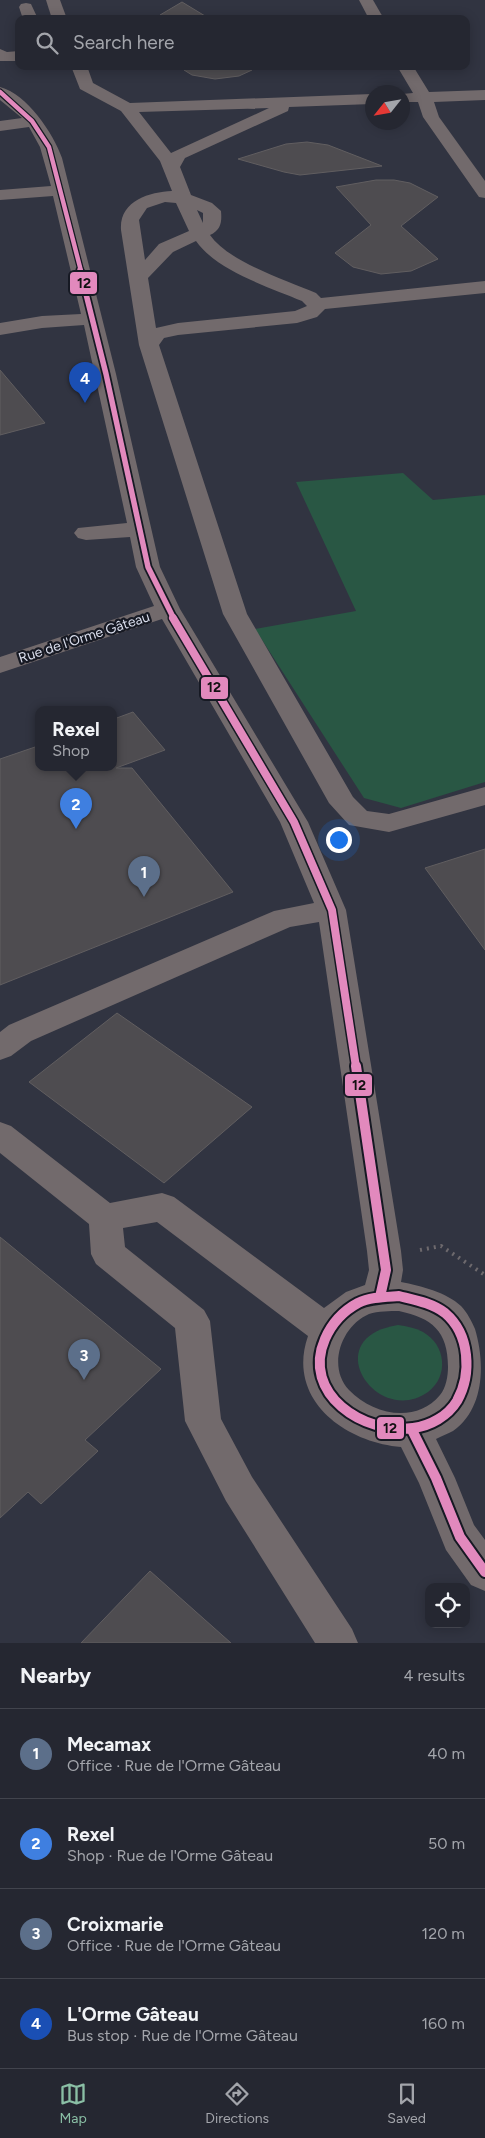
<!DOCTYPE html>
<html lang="en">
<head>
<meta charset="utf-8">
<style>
	:root { --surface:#252731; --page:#2d2f39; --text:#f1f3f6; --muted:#a3a5ab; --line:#42444d; --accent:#8abfa5 }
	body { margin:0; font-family:Figtree,sans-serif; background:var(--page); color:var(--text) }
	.controls { position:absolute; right:15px; bottom:15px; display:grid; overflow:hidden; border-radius:10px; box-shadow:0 2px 12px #0003 }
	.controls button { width:45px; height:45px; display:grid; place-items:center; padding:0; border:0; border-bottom:1px solid var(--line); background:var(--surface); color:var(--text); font:25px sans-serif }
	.compass { position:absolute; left:365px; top:85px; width:45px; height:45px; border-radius:50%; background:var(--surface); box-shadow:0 2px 12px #0003; rotate:239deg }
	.you { position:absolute; left:338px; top:839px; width:18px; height:18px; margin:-12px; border:4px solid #fff; border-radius:50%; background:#1a73e8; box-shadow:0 0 0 8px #1a73e833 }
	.badge { display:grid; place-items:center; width:32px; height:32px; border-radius:50%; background:var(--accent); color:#fff; font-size:16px; font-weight:700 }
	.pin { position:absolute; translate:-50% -41px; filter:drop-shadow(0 1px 2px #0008) }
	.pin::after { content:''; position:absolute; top:26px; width:18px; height:15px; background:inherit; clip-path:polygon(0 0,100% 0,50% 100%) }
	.popup { position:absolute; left:35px; top:706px; width:82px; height:65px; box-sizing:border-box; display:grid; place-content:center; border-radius:10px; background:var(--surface); filter:drop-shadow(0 1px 4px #0005); font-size:16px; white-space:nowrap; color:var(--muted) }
	.popup b { font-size:19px; color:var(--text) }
	.popup::after { content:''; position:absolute; left:50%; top:100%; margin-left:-10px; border:10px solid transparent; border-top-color:var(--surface) }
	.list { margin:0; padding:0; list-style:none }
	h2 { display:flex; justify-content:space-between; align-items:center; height:65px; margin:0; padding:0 20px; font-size:21px }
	h2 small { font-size:16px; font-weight:400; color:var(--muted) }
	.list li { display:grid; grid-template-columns:32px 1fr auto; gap:15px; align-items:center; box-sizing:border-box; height:90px; padding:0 20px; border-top:1px solid var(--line) }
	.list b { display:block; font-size:19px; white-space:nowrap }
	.list p { margin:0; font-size:16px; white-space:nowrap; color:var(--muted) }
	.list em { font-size:16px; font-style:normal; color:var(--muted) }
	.icon { flex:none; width:28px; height:28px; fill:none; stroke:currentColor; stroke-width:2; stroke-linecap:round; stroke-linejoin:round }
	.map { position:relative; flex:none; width:485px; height:1643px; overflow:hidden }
	.search { position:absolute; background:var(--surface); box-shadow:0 2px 12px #0003; left:15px; right:15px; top:15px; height:55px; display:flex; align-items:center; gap:12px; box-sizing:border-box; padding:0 18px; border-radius:10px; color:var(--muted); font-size:19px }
	.sheet { height:425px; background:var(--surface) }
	nav { display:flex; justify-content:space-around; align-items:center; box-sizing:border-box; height:70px; border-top:1px solid var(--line); background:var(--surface); font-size:14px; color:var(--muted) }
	nav a { display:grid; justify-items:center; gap:2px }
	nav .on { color:var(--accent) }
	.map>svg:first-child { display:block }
	.green { fill:#295744 }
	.building { fill:#4e4c50; stroke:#615e60 }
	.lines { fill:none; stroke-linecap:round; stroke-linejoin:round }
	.path { stroke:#6d696d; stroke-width:4; stroke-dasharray:2 5; stroke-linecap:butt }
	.minor { fill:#726a6c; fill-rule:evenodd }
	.bus-1-far3-casing { stroke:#161923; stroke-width:7 }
	.bus-1-far2-casing { stroke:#161923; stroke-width:9 }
	.bus-1-far1-casing { stroke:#161923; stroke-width:11 }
	.bus-1-casing { stroke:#161923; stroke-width:14 }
	.bus-1-far3 { stroke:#e289bd; stroke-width:4.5 }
	.bus-1-far2 { stroke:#e289bd; stroke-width:5.5 }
	.bus-1-far1 { stroke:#e289bd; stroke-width:8 }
	.bus-1 { stroke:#e289bd; stroke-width:10 }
	.labels { text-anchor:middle; stroke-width:4.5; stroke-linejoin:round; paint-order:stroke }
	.street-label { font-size:14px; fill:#dadeed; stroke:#161923 }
	.line-badge { stroke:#161923; stroke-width:2 }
	.pale-badge-label { font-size:14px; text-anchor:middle; font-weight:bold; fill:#111 }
</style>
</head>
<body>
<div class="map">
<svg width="485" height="1643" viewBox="0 0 485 1643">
	<rect width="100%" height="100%" fill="#313441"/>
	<g class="green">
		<polygon points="403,473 433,500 485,495 485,782 401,808 364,798 255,629 356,611 296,482"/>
		<path d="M398,1325C407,1326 415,1328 423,1332C446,1345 449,1376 428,1392C377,1428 316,1338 398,1325Z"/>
	</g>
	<g class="building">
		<polygon points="182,2 210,19 162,19 160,15"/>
		<polygon points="182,66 253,66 252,70 239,76 215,79 192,75 184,70"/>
		<polygon points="307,142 328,145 382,166 300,175 284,172 238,159 286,144"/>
		<polygon points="376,180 394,180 410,183 438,197 401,226 438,259 411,271 381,274 353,267 335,253 371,225 336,187"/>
		<polygon points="0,370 45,423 0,435"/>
		<polygon points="133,712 165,750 116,768 132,768 233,892 0,985 0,759 38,746 38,768 114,768 114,719"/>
		<polygon points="485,849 485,950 425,868"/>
		<polygon points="117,1013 252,1107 164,1183 29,1082"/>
		<polygon points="0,1237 161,1369 85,1440 98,1451 41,1504 28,1492 0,1518"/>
		<polygon points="150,1571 231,1643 81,1643"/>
	</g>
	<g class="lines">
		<polyline class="path" points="420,1250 441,1246 485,1275"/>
		<g class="minor">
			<polygon points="46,0 60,0 67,19 52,19"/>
			<polygon points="359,0 373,0 384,19 369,19"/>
			<polygon points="26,3 31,4 38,19 23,19 19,7 21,4"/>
			<polygon points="0,49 7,52 19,51 19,61 0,61"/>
			<path d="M71,66H87L93,83L130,103L372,94V104L289,107L288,111L185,158L180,167L191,195L212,203L221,211C222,222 221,230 210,235C229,262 285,280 316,293L321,298L485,281V293L325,309L317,317L297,323L178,335L164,338L159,345L247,614L353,797L367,811L389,814L485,787V805L389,832L349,825L329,803L223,614L139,345L121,230C119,201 149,192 172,191L160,161L121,111L80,89ZM269,108L171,153L139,112ZM165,202L176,203L189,231L159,244L145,260L139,220L147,208ZM197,210L203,213V223ZM196,241C217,271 269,287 302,301L307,306L295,311L178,323L156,328L148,278L173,252Z"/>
			<polygon points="397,66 413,66 429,92 485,90 485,100 434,102 439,117 485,181 485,198 479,197 423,117 418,102 402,102 402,94 413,93"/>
			<path d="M0,87C27,94 53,133 62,158L116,374L160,567L180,609L308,822L346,910L401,1251L403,1270L401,1282C421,1286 446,1292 461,1306C467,1312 472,1322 475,1329C485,1362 485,1409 453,1431C448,1434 441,1436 436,1439L455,1478L474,1525L485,1540V1591L471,1585L446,1550L419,1483L401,1447C344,1442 286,1399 308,1336L157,1222L123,1228L125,1247L204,1310L210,1321L221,1419L252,1477L352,1629L358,1643H315L226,1501L185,1421L175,1328L96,1264L91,1254L89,1224L0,1153V1122L11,1126L110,1203L162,1193L174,1197L324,1308L346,1292L365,1285L369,1270L367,1251L319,922L290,927L31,1041L11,1056L0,1060V1032L9,1025L274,911L314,903L280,822L162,619L0,673V657L154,606L136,567L130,537L86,540L78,538L74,533L78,528L127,523L84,325L42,328L0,335V323L42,316L81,314L53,196L0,200V190L51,186L40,147L29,127L0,131V121L22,118L0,100ZM399,1311C432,1318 448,1331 448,1367C448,1376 446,1388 440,1395C416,1424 373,1415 349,1390C327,1367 341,1326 369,1314C378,1311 390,1311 399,1311Z"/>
		</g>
		<g class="bus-1-far3-casing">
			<polyline id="bus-1-far3" points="0,92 32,121 49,147 81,271"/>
		</g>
		<g class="bus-1-far2-casing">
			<polyline id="bus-1-far2" points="80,270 106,374 148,567 174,619"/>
		</g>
		<g class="bus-1-far1-casing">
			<polyline id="bus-1-far1" points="173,618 294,822 332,910 356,1067"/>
		</g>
		<g class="bus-1-casing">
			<g id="bus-1">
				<polyline points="356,1066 386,1270 380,1297"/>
				<path d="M399,1296C415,1300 432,1303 445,1313C470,1334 472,1374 457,1401C448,1416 430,1426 413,1428C364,1435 301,1394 325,1339C332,1323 343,1311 358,1303C370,1297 385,1297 399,1296Z"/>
				<polyline points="412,1430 436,1478 460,1537 485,1572"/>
			</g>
		</g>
		<use href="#bus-1-far3" class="bus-1-far3"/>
		<use href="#bus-1-far2" class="bus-1-far2"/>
		<use href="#bus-1-far1" class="bus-1-far1"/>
		<use href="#bus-1" class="bus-1"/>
	</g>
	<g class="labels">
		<g class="street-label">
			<text transform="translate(84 637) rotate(-18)" y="5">Rue de l'Orme Gâteau</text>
		</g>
	</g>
	<g class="line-badge">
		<rect x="69" y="271" width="29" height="24" rx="5" fill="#e289bd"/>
		<rect x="200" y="676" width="29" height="24" rx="5" fill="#e289bd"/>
		<rect x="344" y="1073" width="29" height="24" rx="5" fill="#e289bd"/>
		<rect x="376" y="1416" width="29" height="24" rx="5" fill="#e289bd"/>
	</g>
	<g class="pale-badge-label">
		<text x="84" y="288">12</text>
		<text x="214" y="692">12</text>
		<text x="359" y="1090">12</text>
		<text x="390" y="1433">12</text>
	</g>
</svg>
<div class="controls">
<button><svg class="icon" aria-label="locate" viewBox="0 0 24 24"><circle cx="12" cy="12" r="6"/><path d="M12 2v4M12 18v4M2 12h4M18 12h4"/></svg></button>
</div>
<svg class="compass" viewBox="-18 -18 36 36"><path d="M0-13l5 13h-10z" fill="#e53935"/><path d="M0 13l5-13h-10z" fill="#a3a5ab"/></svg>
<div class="you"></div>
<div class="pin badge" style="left:144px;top:897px;background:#5c6f8a">1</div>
<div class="pin badge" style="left:76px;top:829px;background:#3f7fe0">2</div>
<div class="popup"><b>Rexel</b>Shop</div>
<div class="pin badge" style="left:84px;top:1380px;background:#5c6f8a">3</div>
<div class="pin badge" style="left:85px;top:403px;background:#1a4fb4">4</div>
<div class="search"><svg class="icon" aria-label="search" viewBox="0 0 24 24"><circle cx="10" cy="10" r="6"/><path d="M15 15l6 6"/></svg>Search here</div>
</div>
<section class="sheet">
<h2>Nearby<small>4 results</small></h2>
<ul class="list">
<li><span class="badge" style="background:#5c6f8a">1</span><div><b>Mecamax</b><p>Office · Rue de l'Orme Gâteau</p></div><em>40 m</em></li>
<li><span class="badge" style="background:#3f7fe0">2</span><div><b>Rexel</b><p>Shop · Rue de l'Orme Gâteau</p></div><em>50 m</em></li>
<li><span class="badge" style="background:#5c6f8a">3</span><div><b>Croixmarie</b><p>Office · Rue de l'Orme Gâteau</p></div><em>120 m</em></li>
<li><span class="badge" style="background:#1a4fb4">4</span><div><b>L'Orme Gâteau</b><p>Bus stop · Rue de l'Orme Gâteau</p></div><em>160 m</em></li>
</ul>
</section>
<nav>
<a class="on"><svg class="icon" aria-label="map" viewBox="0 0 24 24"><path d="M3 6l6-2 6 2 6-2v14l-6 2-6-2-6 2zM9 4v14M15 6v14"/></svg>Map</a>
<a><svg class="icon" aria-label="directions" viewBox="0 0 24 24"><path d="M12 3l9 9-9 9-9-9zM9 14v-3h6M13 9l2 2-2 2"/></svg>Directions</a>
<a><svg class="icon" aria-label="saved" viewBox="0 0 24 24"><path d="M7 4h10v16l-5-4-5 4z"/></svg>Saved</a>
</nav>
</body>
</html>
